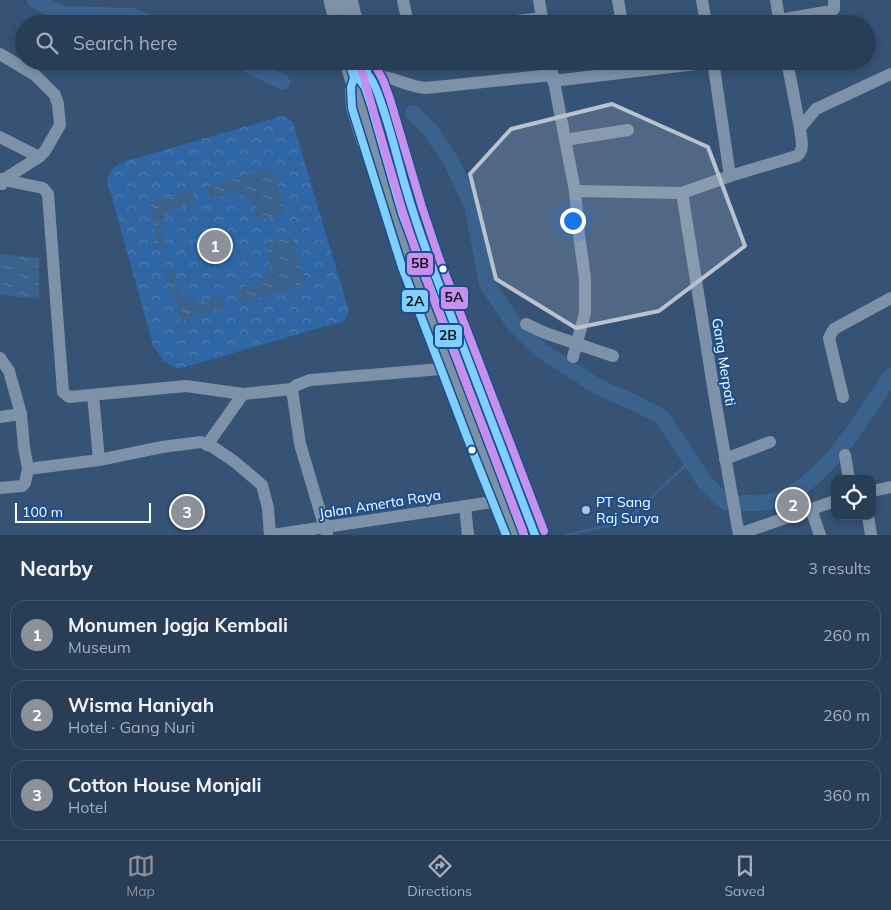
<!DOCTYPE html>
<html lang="en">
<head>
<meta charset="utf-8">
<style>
	:root { --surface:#283e57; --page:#30455d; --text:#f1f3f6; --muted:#a5aeba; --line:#44576d; --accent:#8c9099 }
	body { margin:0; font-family:Mulish,sans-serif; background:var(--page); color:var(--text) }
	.controls { position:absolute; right:15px; bottom:15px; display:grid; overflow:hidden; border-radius:10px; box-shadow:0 2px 8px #0003 }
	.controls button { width:45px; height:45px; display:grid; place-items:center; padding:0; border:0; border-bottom:1px solid var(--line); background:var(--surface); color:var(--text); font:25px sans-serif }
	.scale { position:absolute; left:15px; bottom:12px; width:136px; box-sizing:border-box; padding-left:5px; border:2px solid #fff; border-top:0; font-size:14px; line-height:18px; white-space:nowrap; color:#fff; -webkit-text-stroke:4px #1b4f8f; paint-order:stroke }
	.you { position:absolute; left:572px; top:220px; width:18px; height:18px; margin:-12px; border:4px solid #fff; border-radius:50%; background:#1a73e8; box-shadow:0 0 0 8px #1a73e833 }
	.badge { display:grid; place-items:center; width:32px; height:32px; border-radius:50%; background:var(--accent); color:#fff; font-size:16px; font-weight:700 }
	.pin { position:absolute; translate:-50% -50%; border:2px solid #fff; box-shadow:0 1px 5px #0006 }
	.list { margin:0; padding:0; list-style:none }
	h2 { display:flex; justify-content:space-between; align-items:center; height:65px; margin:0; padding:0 20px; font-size:21px }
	h2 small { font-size:16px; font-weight:400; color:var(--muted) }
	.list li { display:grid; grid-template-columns:32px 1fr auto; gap:15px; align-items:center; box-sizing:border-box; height:70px; margin:0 10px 10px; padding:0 10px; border:1px solid var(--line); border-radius:15px }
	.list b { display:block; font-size:19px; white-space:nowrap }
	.list p { margin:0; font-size:16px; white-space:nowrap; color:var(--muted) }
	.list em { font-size:16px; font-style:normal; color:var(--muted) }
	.icon { flex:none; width:28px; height:28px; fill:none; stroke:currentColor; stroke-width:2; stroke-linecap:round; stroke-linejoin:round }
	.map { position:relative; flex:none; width:891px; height:535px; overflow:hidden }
	.search { position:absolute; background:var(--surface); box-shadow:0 2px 8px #0003; left:15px; right:15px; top:15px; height:55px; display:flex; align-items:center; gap:12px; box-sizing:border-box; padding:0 18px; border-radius:28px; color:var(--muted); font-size:19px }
	.sheet { height:305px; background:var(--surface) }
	nav { display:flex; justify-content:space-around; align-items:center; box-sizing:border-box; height:70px; border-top:1px solid var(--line); background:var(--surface); font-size:14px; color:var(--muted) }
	nav a { display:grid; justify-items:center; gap:2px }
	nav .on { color:var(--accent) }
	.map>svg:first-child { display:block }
	.forest { fill:url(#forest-crowns) }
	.water { fill:url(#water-ripples) }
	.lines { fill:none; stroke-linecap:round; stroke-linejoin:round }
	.stream { stroke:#3b618d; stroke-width:2.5 }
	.river { stroke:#3b618d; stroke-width:16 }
	.minor { stroke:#7d92a8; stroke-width:12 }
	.highway { stroke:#7e92a7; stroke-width:19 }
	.bus-1-casing { stroke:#1b4f8f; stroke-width:11 }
	.bus-2-casing { stroke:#1b4f8f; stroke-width:11 }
	.bus-3-casing { stroke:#1b4f8f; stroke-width:11 }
	.bus-4-casing { stroke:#1b4f8f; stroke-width:11 }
	.bus-1 { stroke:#80cfff; stroke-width:8 }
	.bus-2 { stroke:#80cfff; stroke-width:8 }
	.bus-3 { stroke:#c691ee; stroke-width:8 }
	.bus-4 { stroke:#c68fef; stroke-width:8 }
	.marked { fill:#b9c2ce; fill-opacity:0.2; stroke:#b9c2ce; stroke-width:4; stroke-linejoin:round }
	.bus-dot { fill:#fff; stroke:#1b4f8f; stroke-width:2 }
	.poi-dot { fill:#b9c2ce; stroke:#1b4f8f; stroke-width:2 }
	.labels { text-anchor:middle; stroke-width:4; stroke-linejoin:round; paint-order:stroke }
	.street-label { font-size:14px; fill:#fff; stroke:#1b4f8f }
	.poi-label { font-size:14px; fill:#fff; stroke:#1b4f8f; text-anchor:start }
	.line-badge { stroke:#1b4f8f; stroke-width:2 }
	.pale-badge-label { font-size:14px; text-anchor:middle; font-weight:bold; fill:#111 }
</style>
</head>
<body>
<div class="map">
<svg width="891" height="535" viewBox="0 0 891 535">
	<defs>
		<pattern id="forest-crowns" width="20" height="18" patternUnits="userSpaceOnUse" patternTransform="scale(1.25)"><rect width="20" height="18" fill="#2f66a5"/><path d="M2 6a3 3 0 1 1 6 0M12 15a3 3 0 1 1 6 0" fill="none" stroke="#4e7db2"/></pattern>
		<pattern id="water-ripples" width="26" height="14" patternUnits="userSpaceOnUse" patternTransform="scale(1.25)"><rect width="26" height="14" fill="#3b618d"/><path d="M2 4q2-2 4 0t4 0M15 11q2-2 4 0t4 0" fill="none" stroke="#58799e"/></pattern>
	</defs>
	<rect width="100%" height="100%" fill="#365274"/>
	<path class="forest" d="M282,116L288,118L293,123L348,308V315L344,321L178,369L163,361L153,345L107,180C111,168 114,166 126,161Z"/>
	<g class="water">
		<polygon points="272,167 286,213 258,221 251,200 246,201 244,195 238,197 237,191 210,199 206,187"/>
		<polygon points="192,190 196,203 168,211 169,216 164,218 165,224 159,225 166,247 157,250 153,238 157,236 147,203"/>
		<polygon points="292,237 306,284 240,303 236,290 262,282 261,276 267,274 265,269 271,267 265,245"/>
		<polygon points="0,254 39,258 39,299 0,295"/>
		<polygon points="173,272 180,294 184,293 187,299 192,297 194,303 221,295 225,308 181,321 172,290 169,290 164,275"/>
	</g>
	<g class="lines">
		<polyline class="stream" points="566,535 625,522 691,460"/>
		<g class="river">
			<polyline points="35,0 62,14 133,16 152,24"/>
			<polyline points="241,61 282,82"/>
			<path d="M413,113L431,131L451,161L472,205L487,284L514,324L539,349L602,389L633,402L662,417L706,484C714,490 717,497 726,502"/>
			<path d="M742,503C750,503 761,504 769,502C822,490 861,419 891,376"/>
		</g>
		<g class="minor">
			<polyline points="403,0 408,24"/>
			<polyline points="539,0 543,24"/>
			<polyline points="618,0 622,24"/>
			<polyline points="702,0 706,24"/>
			<polyline points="776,0 780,24"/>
			<polyline points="779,20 831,11 834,9 834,0"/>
			<polyline points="490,24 542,18"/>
			<polyline points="0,54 35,75 55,95 58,104 60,125 45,151 39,157 3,180 2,184"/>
			<polyline points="550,61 575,191 579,235 585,278 585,313 573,357"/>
			<polyline points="713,61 730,176"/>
			<polyline points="787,61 800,128"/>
			<path d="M371,77C390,74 407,87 426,88L552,75"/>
			<polyline points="553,81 713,62"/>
			<polyline points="351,90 352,108 363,143"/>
			<polyline points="0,137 39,157"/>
			<polyline points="565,140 628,130"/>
			<polyline points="0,179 43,188 48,194 63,392 69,397 186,386 243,394"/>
			<path d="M575,191L682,193L730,176L797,156C805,150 801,138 800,128L816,109L891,74"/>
			<polyline points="682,193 716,405 739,535"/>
			<polyline points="416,221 429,258 535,535"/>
			<polyline points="526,324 545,333 613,356"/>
			<polyline points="0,358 9,371 21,414 24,447 28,469 25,483 22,486 0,488"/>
			<polyline points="93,395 99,460 162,447 201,442 213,447 235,462 262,485 268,508 270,535"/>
			<polyline points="843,397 829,338 831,334 834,329 891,298"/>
			<polyline points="0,417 21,414"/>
			<polyline points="207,445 243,394 292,389"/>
			<polyline points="845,455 849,479"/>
			<polyline points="725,459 770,442"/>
			<polyline points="28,469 99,460"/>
			<polyline points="872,491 891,487"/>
			<polyline points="465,506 468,535"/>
			<polyline points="811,509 820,535"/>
			<polyline points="868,516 871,535"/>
			<polyline points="739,534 835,501"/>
			<polyline points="272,535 493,502"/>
			<polyline points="327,535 300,444 292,389 297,385 310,380 441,369"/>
		</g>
		<g class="highway">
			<polyline points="333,0 339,24"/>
			<polyline points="348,0 354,24"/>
			<polyline points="349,61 392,212 410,264 514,535"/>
			<polyline points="364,61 395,173 413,234"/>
			<polyline points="443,319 451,316"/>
		</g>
		<g class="bus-1-casing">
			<g id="bus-1">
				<polyline points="349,61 354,78 351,87 352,108 402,267 472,450 506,535"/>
				<path d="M364,61L368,75C379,83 399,165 404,182C419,235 439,285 459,336C484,402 510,469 535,535"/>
			</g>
		</g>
		<g class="bus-2-casing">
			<polyline id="bus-2" points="354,64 359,79 365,87 371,105 402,213 420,261 524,535"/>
		</g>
		<g class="bus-3-casing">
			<polyline id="bus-3" points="374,61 377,69 383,80 390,99 422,207 438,255 544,531"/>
		</g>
		<g class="bus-4-casing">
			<polyline id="bus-4" points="359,61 402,209 419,261 523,531"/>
		</g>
		<use href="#bus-1" class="bus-1"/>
		<use href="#bus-2" class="bus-2"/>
		<use href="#bus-3" class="bus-3"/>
		<use href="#bus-4" class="bus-4"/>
	</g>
	<path class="marked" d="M612,104L708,147L745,246L659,311L576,328L496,279L470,174L511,129Z"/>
	<g class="bus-dot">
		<circle cx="443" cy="269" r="4.5"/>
		<circle cx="472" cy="450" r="4.5"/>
	</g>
	<circle class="poi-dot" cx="586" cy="510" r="5"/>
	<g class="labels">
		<g class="street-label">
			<text transform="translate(724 362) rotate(81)" y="5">Gang Merpati</text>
			<text transform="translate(380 504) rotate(-9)" y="5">Jalan Amerta Raya</text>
		</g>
		<g class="poi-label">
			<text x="596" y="507">PT Sang<tspan x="596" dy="16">Raj Surya</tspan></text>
		</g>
	</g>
	<g class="line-badge">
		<rect x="406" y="252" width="28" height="24" rx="5" fill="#c68fef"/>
		<rect x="440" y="286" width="29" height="24" rx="5" fill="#c691ee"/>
		<rect x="401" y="289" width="28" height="24" rx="5" fill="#80cfff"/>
		<rect x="434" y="324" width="29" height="24" rx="5" fill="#80cfff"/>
	</g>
	<g class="pale-badge-label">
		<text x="420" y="268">5B</text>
		<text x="454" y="302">5A</text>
		<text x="415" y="306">2A</text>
		<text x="448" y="340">2B</text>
	</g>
</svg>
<div class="controls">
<button><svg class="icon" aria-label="locate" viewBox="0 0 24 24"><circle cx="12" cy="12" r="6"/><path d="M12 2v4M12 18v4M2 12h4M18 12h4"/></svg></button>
</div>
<div class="scale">100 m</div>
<div class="you"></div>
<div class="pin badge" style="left:215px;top:246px">1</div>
<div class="pin badge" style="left:793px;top:505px">2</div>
<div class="pin badge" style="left:187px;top:512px">3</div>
<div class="search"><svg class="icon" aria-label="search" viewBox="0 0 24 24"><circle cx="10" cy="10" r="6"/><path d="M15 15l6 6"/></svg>Search here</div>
</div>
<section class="sheet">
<h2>Nearby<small>3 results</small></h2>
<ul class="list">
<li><span class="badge">1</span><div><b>Monumen Jogja Kembali</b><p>Museum</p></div><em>260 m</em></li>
<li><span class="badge">2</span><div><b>Wisma Haniyah</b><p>Hotel · Gang Nuri</p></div><em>260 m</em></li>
<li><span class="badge">3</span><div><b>Cotton House Monjali</b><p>Hotel</p></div><em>360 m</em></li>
</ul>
</section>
<nav>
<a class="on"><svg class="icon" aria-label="map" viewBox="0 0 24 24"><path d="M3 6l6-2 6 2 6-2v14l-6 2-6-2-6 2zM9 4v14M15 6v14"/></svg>Map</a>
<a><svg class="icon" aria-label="directions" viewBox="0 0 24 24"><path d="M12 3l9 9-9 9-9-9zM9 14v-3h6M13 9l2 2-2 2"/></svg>Directions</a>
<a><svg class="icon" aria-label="saved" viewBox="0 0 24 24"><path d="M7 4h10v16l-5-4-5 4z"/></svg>Saved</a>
</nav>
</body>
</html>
